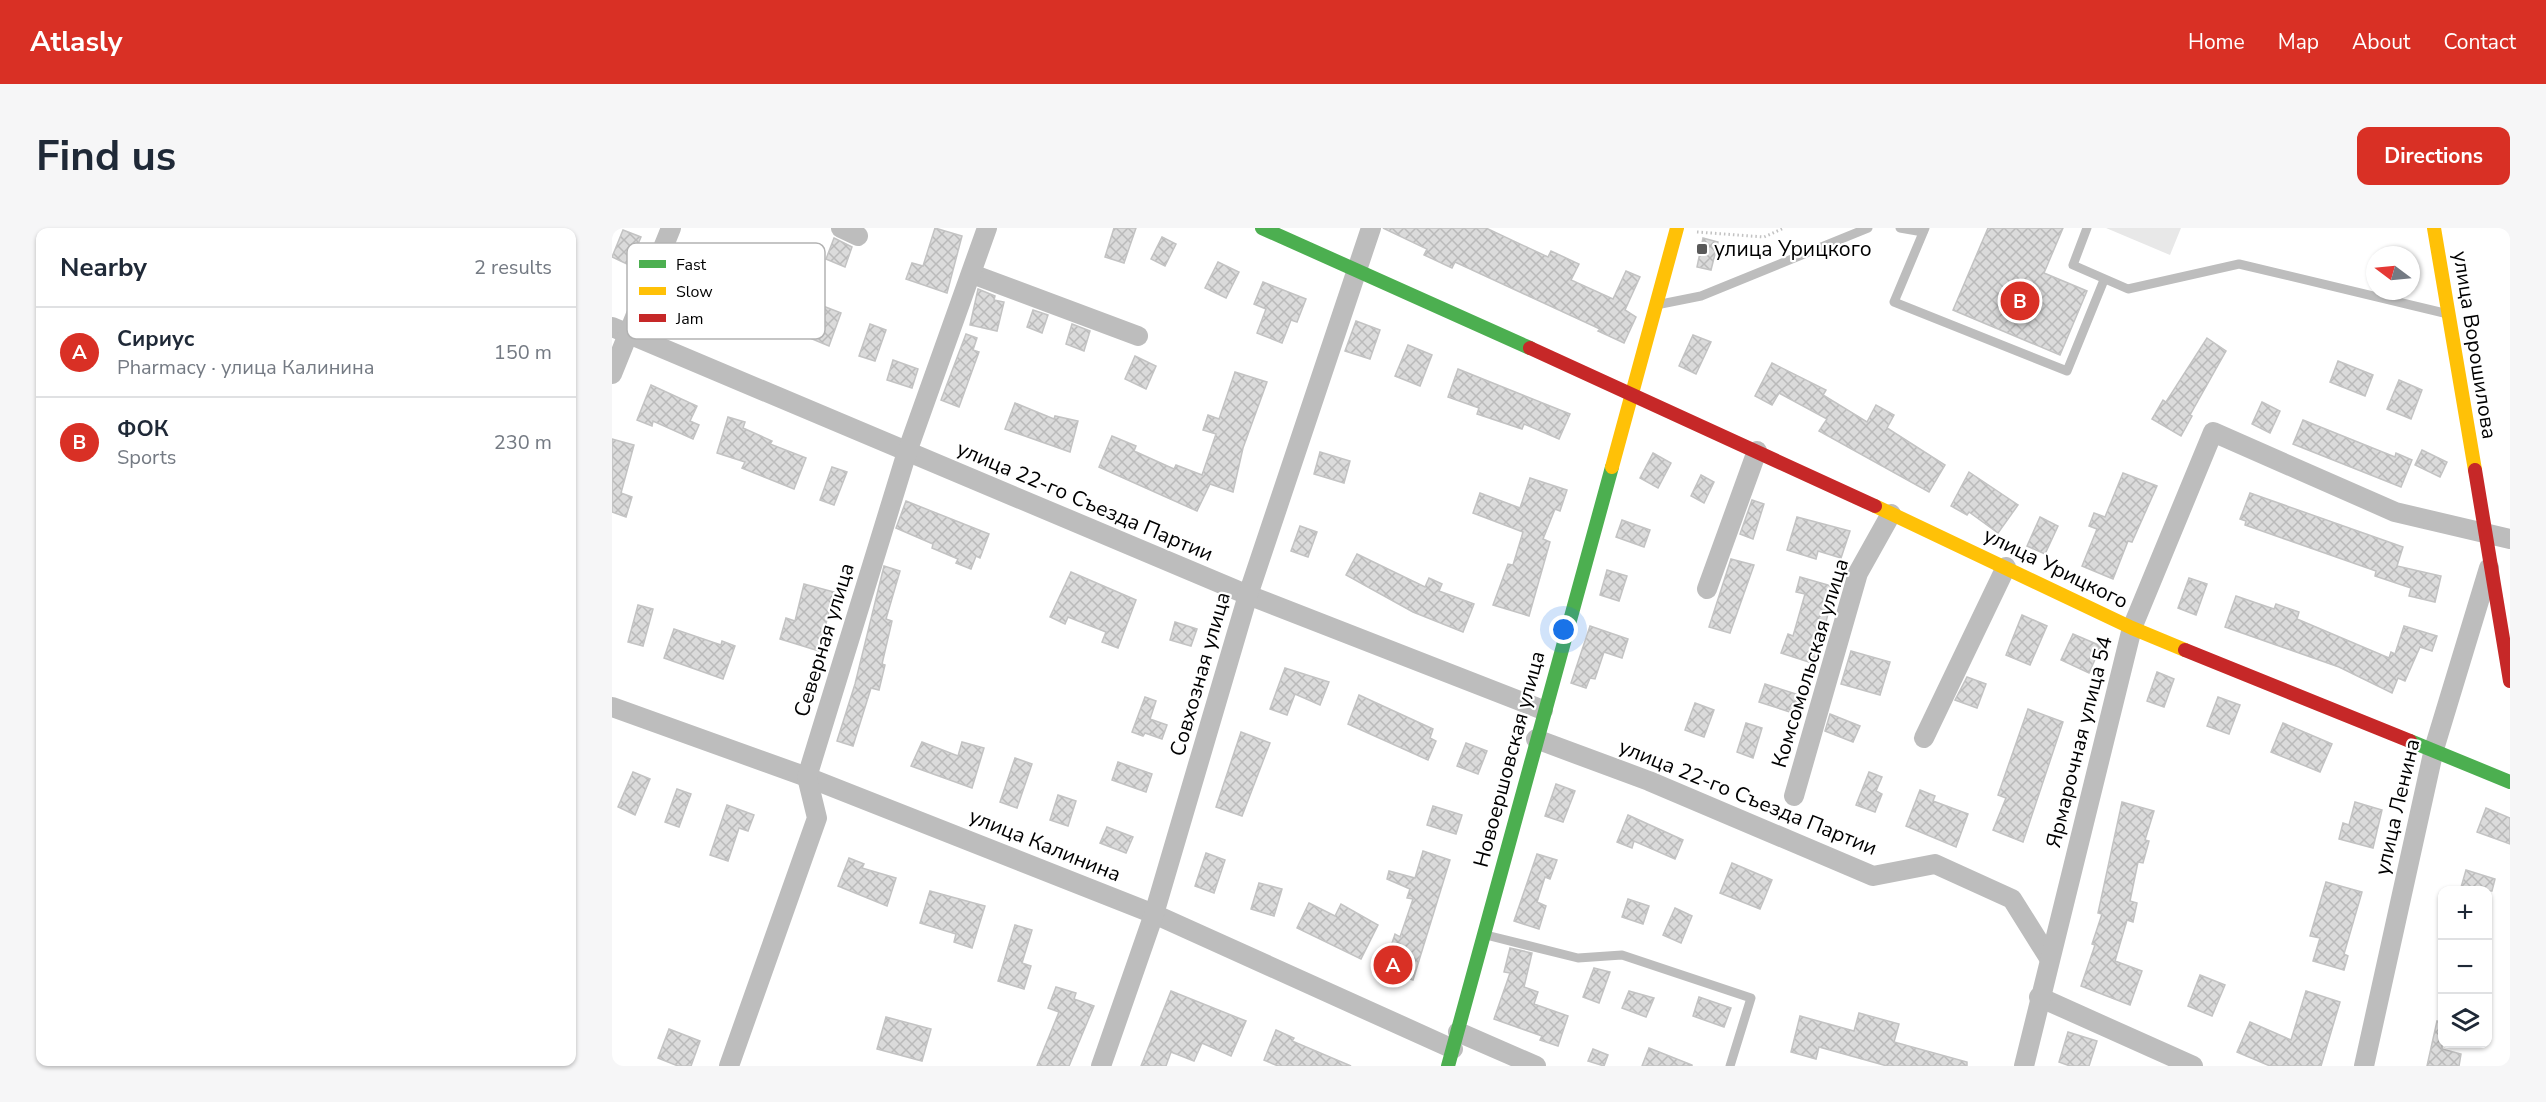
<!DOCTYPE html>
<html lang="en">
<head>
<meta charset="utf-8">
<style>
	:root { --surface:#fff; --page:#f6f6f7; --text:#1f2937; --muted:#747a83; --line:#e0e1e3; --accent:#d93025 }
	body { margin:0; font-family:"Nunito Sans",sans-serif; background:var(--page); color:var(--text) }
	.controls { position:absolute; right:18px; bottom:18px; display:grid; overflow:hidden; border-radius:12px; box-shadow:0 2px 4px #0004 }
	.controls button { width:54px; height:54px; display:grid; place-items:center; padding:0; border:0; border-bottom:2px solid var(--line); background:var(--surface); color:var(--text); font:30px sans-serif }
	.compass { position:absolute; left:1754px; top:18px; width:54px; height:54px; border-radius:50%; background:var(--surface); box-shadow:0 2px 4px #0004; rotate:286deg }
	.you { position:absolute; left:952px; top:402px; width:21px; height:21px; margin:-15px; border:4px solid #fff; border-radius:50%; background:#1a73e8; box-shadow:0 0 0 9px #1a73e833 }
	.badge { display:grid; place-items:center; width:39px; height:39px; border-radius:50%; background:var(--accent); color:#fff; font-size:20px; font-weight:700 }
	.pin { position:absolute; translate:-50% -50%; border:3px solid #fff; box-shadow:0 2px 6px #0006 }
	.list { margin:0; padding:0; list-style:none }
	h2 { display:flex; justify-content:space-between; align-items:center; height:78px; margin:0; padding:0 24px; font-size:26px }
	h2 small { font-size:20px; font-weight:400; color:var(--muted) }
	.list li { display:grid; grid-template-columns:39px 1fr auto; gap:18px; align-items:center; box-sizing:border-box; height:90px; padding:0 24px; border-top:2px solid var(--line) }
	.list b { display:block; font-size:22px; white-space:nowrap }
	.list p { margin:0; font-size:20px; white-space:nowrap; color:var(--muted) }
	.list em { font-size:20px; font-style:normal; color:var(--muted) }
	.icon { flex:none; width:33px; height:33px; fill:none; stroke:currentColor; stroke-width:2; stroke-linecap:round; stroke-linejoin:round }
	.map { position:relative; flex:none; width:1898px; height:838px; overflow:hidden; border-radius:12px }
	header { display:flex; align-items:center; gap:36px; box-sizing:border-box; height:84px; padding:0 30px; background:var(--accent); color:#fff }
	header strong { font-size:28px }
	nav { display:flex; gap:33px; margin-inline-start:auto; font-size:21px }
	.intro { display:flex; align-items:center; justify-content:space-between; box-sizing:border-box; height:144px; padding:0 36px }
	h1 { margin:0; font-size:42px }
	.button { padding:15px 27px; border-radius:12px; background:var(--accent); color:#fff; font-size:21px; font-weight:700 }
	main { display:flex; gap:36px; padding:0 36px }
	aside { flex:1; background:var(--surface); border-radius:12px; box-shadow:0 2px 4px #0004 }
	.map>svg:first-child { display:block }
	.park { fill:#e8e8e8 }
	.building { fill:url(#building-cross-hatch); stroke:#c3c3c3; stroke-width:1.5 }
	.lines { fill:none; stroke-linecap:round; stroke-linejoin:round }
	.path { stroke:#c2c2c2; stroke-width:3; stroke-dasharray:1.5 3; stroke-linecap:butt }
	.lane { stroke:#bdbdbd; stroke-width:9 }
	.street { stroke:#bdbdbd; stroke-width:20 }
	.fast { stroke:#4caf50; stroke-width:14 }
	.slow { stroke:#ffc107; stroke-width:14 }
	.jam { stroke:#c62828; stroke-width:14 }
	.poi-dot { fill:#595959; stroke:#fff; stroke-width:2 }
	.labels { text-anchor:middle; stroke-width:4.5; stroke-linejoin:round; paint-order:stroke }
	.poi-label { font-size:21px; fill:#000; stroke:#fff; text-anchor:start }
	.street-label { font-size:21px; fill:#000; stroke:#fff }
	.key { fill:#fff; stroke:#b2b2b2; stroke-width:1.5 }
	.key-label { font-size:16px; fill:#000 }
</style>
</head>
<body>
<header>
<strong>Atlasly</strong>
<nav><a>Home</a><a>Map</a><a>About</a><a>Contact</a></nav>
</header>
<div class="intro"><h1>Find us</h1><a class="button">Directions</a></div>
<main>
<aside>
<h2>Nearby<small>2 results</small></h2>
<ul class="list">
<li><span class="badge">A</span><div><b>Сириус</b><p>Pharmacy · улица Калинина</p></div><em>150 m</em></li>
<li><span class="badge">B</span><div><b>ФОК</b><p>Sports</p></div><em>230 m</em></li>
</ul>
</aside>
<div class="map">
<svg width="1898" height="838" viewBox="0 0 1898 838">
	<defs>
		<pattern id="building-cross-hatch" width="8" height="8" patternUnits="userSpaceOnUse" patternTransform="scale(1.5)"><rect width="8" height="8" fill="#dbdbdb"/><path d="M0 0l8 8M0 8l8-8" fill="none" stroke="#bababa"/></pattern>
	</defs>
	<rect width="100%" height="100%" fill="#fff"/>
	<polygon class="park" points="1494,0 1569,0 1558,27"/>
	<g class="building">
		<polygon points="323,0 350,8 335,65 294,51 300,35 311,38"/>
		<polygon points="502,0 524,0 512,35 493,29"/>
		<polygon points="771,0 874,0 936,29 939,23 967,36 959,52 1001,71 1014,43 1028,49 1013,82 1024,89 1012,115 986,103 988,101 843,34 840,40 812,27 815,21"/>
		<polygon points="1376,0 1451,0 1432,45 1475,63 1448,127 1341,82"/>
		<polygon points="11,2 29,9 17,37 0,29"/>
		<polygon points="550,9 564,16 553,38 539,31"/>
		<polygon points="222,10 240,19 233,39 214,31"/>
		<polygon points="1091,10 1106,14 1099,42 1085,39"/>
		<polygon points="606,34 627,44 614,70 593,60"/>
		<polygon points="651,54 694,71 685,94 679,92 670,115 645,105 654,81 642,76"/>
		<polygon points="366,61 383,68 382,72 392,74 385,103 358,97"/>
		<polygon points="211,78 229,85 217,118 198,110"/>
		<polygon points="421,82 436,87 430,105 415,99"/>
		<polygon points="744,93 768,102 758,131 733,123"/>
		<polygon points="258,96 274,102 263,133 247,128"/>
		<polygon points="460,96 478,103 472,123 454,116"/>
		<polygon points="354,106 365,110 361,122 367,124 347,179 329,172"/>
		<polygon points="1081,107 1099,114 1084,146 1067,138"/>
		<polygon points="1595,110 1614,123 1578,187 1580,188 1569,208 1540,191 1551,172 1554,174"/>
		<polygon points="796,117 820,127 808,158 783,148"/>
		<polygon points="523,128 544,138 534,161 513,151"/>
		<polygon points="281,132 306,141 300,160 275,152"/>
		<polygon points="1726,133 1761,147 1753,168 1718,154"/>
		<polygon points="1160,135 1214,162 1211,167 1255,194 1264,177 1282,187 1275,200 1333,237 1317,264 1207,203 1215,191 1167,165 1160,177 1143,168"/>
		<polygon points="846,141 958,186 947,211 912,196 910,201 865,186 867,180 836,169"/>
		<polygon points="623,144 655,154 631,220 621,264 598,256 585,283 487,239 500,208 524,218 522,223 562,241 564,237 590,247 604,206 591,202 596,187 607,191"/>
		<polygon points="1787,152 1810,162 1799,191 1775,181"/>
		<polygon points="39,157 85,178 78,193 87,197 81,211 41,193 40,198 25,192"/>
		<polygon points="1650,174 1668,183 1658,205 1640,196"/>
		<polygon points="403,175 442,191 443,188 466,193 458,224 393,201"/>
		<polygon points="116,189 133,194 131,200 160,213 158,216 194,230 182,261 130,240 133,234 105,225"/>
		<polygon points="1691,192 1783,229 1784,225 1800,232 1789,259 1681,216"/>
		<polygon points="0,211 22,217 9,265 20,269 14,289 0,284"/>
		<polygon points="1810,222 1835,234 1828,249 1803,237"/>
		<polygon points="708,224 738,233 732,255 702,246"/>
		<polygon points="1041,225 1059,235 1046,260 1028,250"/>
		<polygon points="220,239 235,244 222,277 208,272"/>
		<polygon points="1357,244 1406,277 1386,305 1357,284 1355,287 1339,278"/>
		<polygon points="1511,245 1545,258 1520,314 1516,313 1501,351 1470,338 1485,301 1477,298 1482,285 1493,289"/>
		<polygon points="1089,247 1102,254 1092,275 1079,268"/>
		<polygon points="918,250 955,262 948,283 943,281 931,311 938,314 917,388 881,377 896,336 901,337 911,304 861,285 868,265 908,280"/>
		<polygon points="1638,265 1791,319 1785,338 1829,348 1823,374 1797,368 1799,360 1763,348 1764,343 1633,297 1634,293 1628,291"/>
		<polygon points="1140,272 1152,276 1141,311 1128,306"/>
		<polygon points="294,273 377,306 368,330 364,328 359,341 344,335 346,331 320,320 321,316 284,300"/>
		<polygon points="1185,289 1238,303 1229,330 1206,323 1204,331 1175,322"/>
		<polygon points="1428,289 1446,298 1433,326 1415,318"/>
		<polygon points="1010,292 1038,302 1032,319 1004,309"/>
		<polygon points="688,298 705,304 696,329 679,323"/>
		<polygon points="745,326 813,359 817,350 830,356 827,363 862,376 851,404 801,384 734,347"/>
		<polygon points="1119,331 1142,337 1118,405 1097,399"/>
		<polygon points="272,338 288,343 274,391 280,393 270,436 273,437 267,462 259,460 241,518 225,513 243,456"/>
		<polygon points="995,342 1015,348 1007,373 988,367"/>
		<polygon points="459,344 524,372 506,420 490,414 494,404 456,389 453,396 438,389"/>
		<polygon points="1188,349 1223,359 1203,436 1169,425 1176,406 1181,408 1193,366 1184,364"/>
		<polygon points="1577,350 1595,356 1584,387 1566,380"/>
		<polygon points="192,356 222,364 207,423 168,411 174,390 183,393"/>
		<polygon points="1624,368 1662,381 1664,376 1687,384 1685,391 1777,430 1779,424 1783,426 1792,398 1825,408 1820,423 1808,419 1793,453 1786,450 1780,465 1727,439 1613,399"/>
		<polygon points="26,377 41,381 31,418 16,414"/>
		<polygon points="1410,387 1435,398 1418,437 1394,427"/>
		<polygon points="563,394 585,401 579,418 558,412"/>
		<polygon points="978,398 1016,411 1010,430 992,424 983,451 978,450 974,460 959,455"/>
		<polygon points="62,401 109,417 110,413 123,418 111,451 52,430"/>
		<polygon points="1461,406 1489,418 1477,445 1449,432"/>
		<polygon points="1239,423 1278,434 1268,467 1229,456"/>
		<polygon points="673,440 717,454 708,477 683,466 675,487 658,481"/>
		<polygon points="1545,444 1562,451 1552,479 1535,473"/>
		<polygon points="1355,449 1374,456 1365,480 1343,472"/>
		<polygon points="1153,456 1187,467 1181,485 1147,474"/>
		<polygon points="747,467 821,501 818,510 824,513 816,532 736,496"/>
		<polygon points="533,469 544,473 538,491 555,497 550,511 533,505 531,508 520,504"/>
		<polygon points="1606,469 1628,477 1617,506 1595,498"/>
		<polygon points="1083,475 1102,482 1092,509 1073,502"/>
		<polygon points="1416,481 1451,494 1411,614 1381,602 1394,570 1386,567"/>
		<polygon points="1218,486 1248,498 1241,514 1213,503"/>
		<polygon points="1134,495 1150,500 1141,530 1125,524"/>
		<polygon points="1671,495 1720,516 1708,544 1659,524"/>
		<polygon points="629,504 658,515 630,588 604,579"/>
		<polygon points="310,514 346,528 350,514 372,520 360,560 299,538"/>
		<polygon points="854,515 875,523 866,546 845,538"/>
		<polygon points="403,530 420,536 405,580 388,574"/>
		<polygon points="506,534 540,546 534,564 500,552"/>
		<polygon points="21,544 38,551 23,587 6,579"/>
		<polygon points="1257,544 1270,549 1264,563 1270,566 1263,584 1244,577"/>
		<polygon points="944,556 963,563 951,594 933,588"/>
		<polygon points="65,561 79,566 67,599 53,594"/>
		<polygon points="1308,562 1323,568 1321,573 1356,586 1344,619 1294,598"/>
		<polygon points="446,567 464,573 456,598 438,592"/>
		<polygon points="1510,574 1542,583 1533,612 1537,613 1531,635 1526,634 1518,673 1525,675 1521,694 1515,692 1503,733 1530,743 1518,777 1469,758 1483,717 1480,716 1490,686 1486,685"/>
		<polygon points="1743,574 1770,582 1761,620 1727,611 1731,595 1737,597"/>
		<polygon points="115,577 142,587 136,603 127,600 116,633 98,627"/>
		<polygon points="821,578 850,587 844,606 815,597"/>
		<polygon points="1874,580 1898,590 1898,616 1865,604"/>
		<polygon points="1016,587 1071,612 1063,631 1022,613 1020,620 1005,614"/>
		<polygon points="495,599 521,609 514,625 488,615"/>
		<polygon points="811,623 838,632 801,752 771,742 783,706 788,709 801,671 795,670 798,661 775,651 777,643 803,650"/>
		<polygon points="594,625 613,632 602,665 583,658"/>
		<polygon points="925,626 945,632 938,651 933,649 925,674 934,678 927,701 902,693"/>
		<polygon points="237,630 252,636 250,640 284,650 275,678 226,658"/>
		<polygon points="1120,635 1160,652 1148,681 1108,665"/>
		<polygon points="1854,642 1883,651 1880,663 1848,663"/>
		<polygon points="1714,654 1750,664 1732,726 1736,728 1732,742 1701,733 1708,710 1698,708"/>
		<polygon points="647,655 670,661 662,688 639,681"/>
		<polygon points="318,663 373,678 360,720 342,714 344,706 308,695"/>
		<polygon points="1016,671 1037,678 1031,696 1010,689"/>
		<polygon points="697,675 723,688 729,676 766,697 749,731 685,700"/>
		<polygon points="1063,680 1080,688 1069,715 1051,707"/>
		<polygon points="403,697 420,702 410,735 419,738 412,761 386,753"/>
		<polygon points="898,720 920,725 912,759 926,764 922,776 956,788 946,818 928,812 930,808 882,791 898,745 892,744"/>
		<polygon points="982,740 998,744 987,775 971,769"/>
		<polygon points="1588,747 1613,757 1600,788 1576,778"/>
		<polygon points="444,759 464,765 462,771 482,778 457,838 425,838 447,784 436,780"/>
		<polygon points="559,763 634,793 619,828 590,815 582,833 559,824 554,838 529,838"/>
		<polygon points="1017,763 1042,770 1034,789 1010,780"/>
		<polygon points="1694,763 1728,774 1709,838 1658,838 1625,824 1638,794 1679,812"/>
		<polygon points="1087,769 1119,780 1112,799 1081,788"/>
		<polygon points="1247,785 1287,796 1282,814 1355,834 1355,838 1275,838 1207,819 1204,831 1179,824 1188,788 1242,803"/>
		<polygon points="274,789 319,801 310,833 265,821"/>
		<polygon points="1825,793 1830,794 1830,821 1849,826 1847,838 1815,838"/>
		<polygon points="57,801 88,813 79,838 66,838 46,830"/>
		<polygon points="664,802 682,810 680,813 739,838 666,838 652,832"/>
		<polygon points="1456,804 1485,813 1477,838 1458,838 1447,834"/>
		<polygon points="1037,820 1080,837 1080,838 1030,838"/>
		<polygon points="981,821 996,827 992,838 976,833"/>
	</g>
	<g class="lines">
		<polyline class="path" points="1085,4 1152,9 1172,0"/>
		<g class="lane">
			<polyline points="1288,0 1311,4"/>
			<polyline points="1313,0 1282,74 1455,143 1492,52"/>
			<polyline points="1475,0 1461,37 1516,61 1627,36 1832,85"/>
			<polyline points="1049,76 1089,68 1256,0"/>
			<polyline points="874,707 966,730 1010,727 1139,770 1118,838"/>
		</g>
		<g class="street">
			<polyline points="229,0 246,8"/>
			<polyline points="360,46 526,108"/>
			<polyline points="0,99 636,367 931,482"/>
			<polyline points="0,146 59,0"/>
			<polyline points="1095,361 1145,223"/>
			<polyline points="0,479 195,549 542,686 841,821"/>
			<polyline points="1312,510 1394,339"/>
			<polyline points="924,511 1037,553 1261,648 1323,636 1400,671 1437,730"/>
			<polyline points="1182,568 1246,345 1279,286"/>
			<polyline points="1427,769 1581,838"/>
			<polyline points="846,804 924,838"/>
			<polyline points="117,838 205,590 195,549 295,224 375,0"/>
			<polyline points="489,838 542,686 636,367 759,0"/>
			<polyline points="1412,838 1520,400 1601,204 1783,284 1898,311"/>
			<polyline points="1752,838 1822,521 1877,340"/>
		</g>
		<g class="fast">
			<polyline points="650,0 918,120"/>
			<polyline points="1798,513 1898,554"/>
			<polyline points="836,838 1000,239"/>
		</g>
		<g class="slow">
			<polyline points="1822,0 1863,242"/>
			<polyline points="1000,239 1065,0"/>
			<polyline points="1263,278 1520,400 1573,422"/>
		</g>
		<g class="jam">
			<polyline points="918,120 1263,278"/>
			<polyline points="1863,242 1898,453"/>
			<polyline points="1573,422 1798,513"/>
		</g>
	</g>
	<rect class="poi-dot" x="1084" y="15" width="12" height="12" rx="3"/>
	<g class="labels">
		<g class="poi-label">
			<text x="1102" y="28">улица Урицкого</text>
		</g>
		<g class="street-label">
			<text transform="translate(1863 117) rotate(81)" y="7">улица Ворошилова</text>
			<text transform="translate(473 273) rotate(23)" y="7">улица 22-го Съезда Партии</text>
			<text transform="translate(1444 340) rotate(26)" y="7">улица Урицкого</text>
			<text transform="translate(212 412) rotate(-73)" y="7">Северная улица</text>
			<text transform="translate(1198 435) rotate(-73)" y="7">Комсомольская улица</text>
			<text transform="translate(588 446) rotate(-74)" y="7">Совхозная улица</text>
			<text transform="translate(1467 514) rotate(-76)" y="7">Ярмарочная улица 54</text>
			<text transform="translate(897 531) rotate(-75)" y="7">Новоершовская улица</text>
			<text transform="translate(1136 569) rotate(22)" y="7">улица 22-го Съезда Партии</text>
			<text transform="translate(1785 579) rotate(-77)" y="7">улица Ленина</text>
			<text transform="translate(433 617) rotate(22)" y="7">улица Калинина</text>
		</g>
	</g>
	<rect x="15" y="15" width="198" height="96" rx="9" class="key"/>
	<rect x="27" y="32" width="27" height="8" fill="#4caf50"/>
	<rect x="27" y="59" width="27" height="8" fill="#ffc107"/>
	<rect x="27" y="86" width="27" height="8" fill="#c62828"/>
	<g class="key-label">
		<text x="64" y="42">Fast</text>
		<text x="64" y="69">Slow</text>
		<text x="64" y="96">Jam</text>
	</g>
</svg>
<div class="controls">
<button>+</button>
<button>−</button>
<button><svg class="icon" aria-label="layers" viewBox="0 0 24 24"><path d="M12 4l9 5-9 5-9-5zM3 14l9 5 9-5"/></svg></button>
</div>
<svg class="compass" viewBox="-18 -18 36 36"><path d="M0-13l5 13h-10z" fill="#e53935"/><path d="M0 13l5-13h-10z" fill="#747a83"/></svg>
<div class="you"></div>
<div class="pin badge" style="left:781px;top:737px">A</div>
<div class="pin badge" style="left:1408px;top:73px">B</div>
</div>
</main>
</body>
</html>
